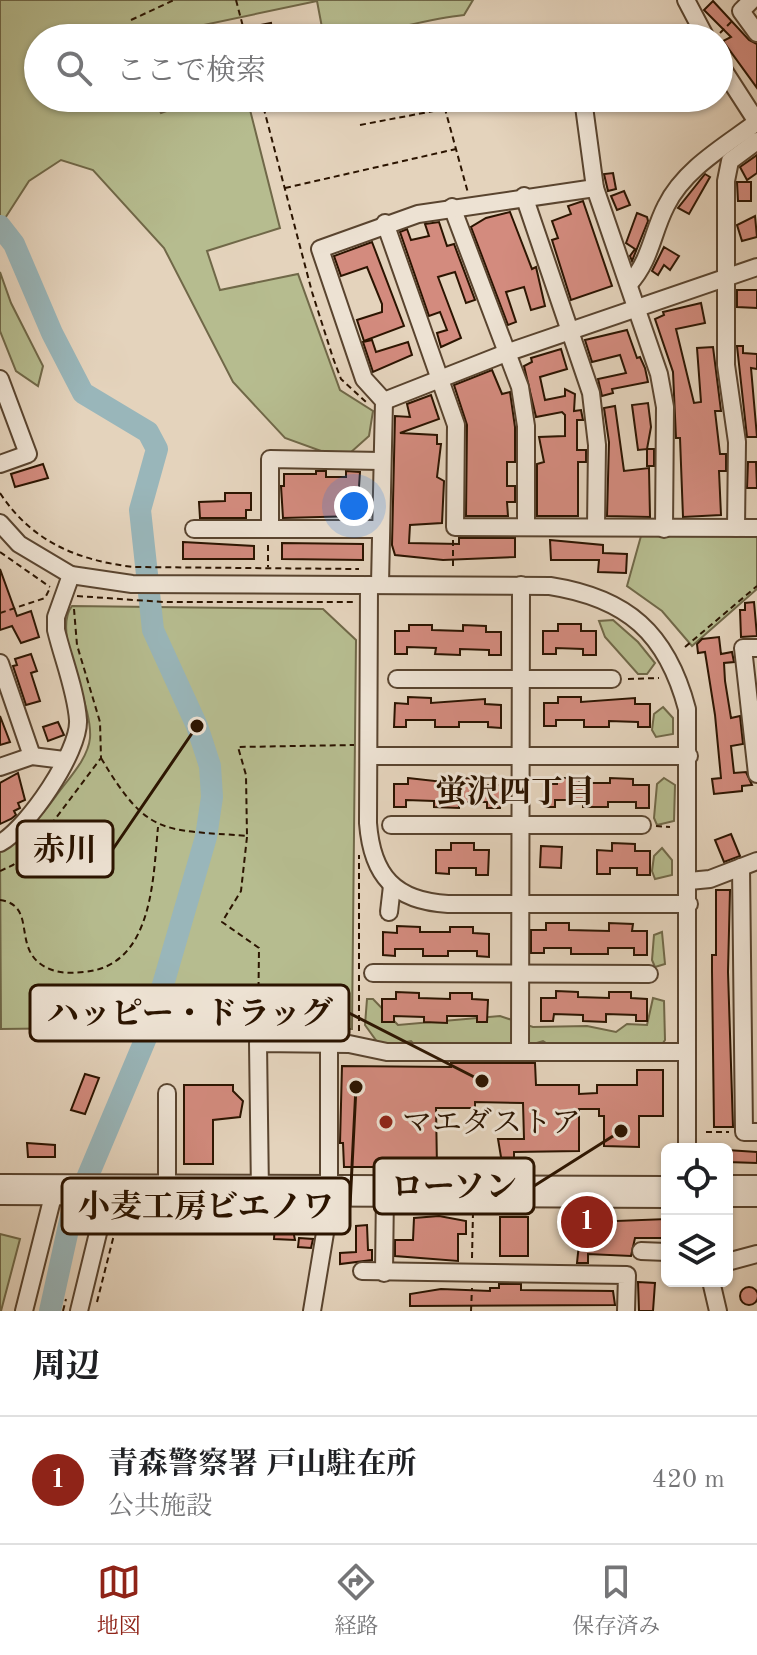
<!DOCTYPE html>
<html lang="ja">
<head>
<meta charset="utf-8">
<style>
	:root { --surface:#fff; --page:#f2f2f2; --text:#202124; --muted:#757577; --line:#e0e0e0; --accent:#8f2418 }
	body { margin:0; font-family:"Old Standard TT","Noto Serif JP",serif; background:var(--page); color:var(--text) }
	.controls { position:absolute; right:24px; bottom:24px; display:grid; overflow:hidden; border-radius:12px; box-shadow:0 2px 6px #0004 }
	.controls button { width:72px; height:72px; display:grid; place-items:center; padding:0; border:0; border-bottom:2px solid var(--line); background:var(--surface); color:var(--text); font:40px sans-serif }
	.you { position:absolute; left:354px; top:506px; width:28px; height:28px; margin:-20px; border:6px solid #fff; border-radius:50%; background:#1a73e8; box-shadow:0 0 0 12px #1a73e833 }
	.badge { display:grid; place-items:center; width:52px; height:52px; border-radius:50%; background:var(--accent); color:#fff; font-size:26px; font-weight:700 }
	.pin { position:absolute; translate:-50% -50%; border:4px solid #fff; box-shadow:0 2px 8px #0006 }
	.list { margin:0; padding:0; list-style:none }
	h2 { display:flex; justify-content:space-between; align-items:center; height:104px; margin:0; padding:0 32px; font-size:34px }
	h2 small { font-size:26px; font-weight:400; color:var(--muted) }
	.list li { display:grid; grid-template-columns:52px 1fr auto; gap:24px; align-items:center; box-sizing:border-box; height:128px; padding:0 32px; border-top:2px solid var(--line) }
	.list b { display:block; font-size:30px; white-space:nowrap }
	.list p { margin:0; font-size:26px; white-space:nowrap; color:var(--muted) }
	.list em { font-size:26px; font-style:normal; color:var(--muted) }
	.icon { flex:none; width:44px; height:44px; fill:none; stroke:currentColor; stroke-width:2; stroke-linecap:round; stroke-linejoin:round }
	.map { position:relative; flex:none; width:757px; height:1311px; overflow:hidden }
	.search { position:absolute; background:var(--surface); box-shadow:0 2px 6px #0004; left:24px; right:24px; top:24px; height:88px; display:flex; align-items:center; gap:20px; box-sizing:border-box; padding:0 28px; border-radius:44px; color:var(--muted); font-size:30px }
	.sheet { height:232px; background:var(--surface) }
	nav { display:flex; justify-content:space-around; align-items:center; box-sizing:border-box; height:112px; border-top:2px solid var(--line); background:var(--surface); font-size:22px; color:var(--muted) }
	nav a { display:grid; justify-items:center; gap:4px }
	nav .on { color:var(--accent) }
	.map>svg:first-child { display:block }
	.green { fill:#b6bc8f; stroke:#706848; stroke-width:2 }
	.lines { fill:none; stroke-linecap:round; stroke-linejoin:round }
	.river { stroke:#99b6ba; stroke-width:22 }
	.building { fill:#d38b7e; stroke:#2b1400; stroke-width:2 }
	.minor-casing { stroke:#59442f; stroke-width:20 }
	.path { stroke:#2b1400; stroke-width:2; stroke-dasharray:6 4; stroke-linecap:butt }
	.minor { stroke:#ede2d3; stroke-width:16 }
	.poi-dot { fill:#8f2418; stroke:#ede2d3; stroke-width:3 }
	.labels { text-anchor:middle; stroke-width:6; stroke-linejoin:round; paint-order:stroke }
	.poi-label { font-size:30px; fill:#2b1400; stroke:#ede2d3; text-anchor:start }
	.neighbourhood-label { font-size:32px; font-weight:bold; fill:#2b1400; stroke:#ede2d3 }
	.leader { fill:none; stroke:#2b1400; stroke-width:3 }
	.callout-dot { fill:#2b1400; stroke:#ede2d3; stroke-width:3 }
	.callout { fill:#ede2d3; stroke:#2b1400; stroke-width:3 }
	.callout-label { font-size:32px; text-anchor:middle; font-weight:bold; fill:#2b1400 }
</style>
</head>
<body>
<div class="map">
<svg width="757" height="1311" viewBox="0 0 757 1311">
	<rect width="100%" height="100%" fill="#e4d3bc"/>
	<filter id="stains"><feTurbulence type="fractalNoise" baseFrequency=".0025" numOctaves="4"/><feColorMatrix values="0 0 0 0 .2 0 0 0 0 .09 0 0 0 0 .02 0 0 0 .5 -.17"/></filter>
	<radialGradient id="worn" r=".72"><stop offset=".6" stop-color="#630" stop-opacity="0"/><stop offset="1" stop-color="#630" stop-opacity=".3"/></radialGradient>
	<g class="green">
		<path d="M0,0H473L464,15C416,20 372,38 324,38L317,1L142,38H38V98H154L161,113L203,98H247L280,228L207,251L220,290L298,274L340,390L373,411L369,436L350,453L321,451L285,438L233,382L164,248L93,170L61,160L29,181L0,226Z"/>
		<polygon points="0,272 11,303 43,366 38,386 16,371 0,331"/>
		<polygon points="641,536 757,536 757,589 692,646 662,611 627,586"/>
		<path d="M72,606L323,609L356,640L352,1029L175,1027L170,1036C145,1034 104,1046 85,1028L1,1029L0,851C23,839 41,817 56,796C68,779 88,759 90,738C93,702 51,633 72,606Z"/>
		<polygon points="613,620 638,642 655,663 647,674 638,674 605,637 599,621"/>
		<polygon points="663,707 673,718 673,734 656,737 652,730 654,714"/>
		<polygon points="664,778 675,785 674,821 657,825 654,818 657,784"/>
		<polygon points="662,848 672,860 672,875 655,879 652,871 654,856"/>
		<polygon points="662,932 665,964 655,967 652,960 654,935"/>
		<polygon points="653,998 664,1001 665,1040 661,1046 549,1045 543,1041 530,1045 417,1047 411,1041 390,1045 378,1043 365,1025 367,999 373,999 398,1025 500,1016 533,1027 587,1026 616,1032 627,1024 647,1025"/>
		<polygon points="0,1234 20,1239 1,1311 0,1311"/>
	</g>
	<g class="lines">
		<polyline class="river" points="0,226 14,244 52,333 83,393 148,432 157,449 140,510 153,630 197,726 210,766 212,797 206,837 151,1026 71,1216 50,1311"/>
	</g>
	<g class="building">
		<polygon points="713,1 749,40 757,44 757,88 723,41 731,37 704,10"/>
		<polygon points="271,23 273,36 253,38 250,27"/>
		<polygon points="757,155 757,173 747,180 740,167"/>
		<polygon points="613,173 616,189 608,191 604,174"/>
		<polygon points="705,174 710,177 689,214 678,208"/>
		<polygon points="737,182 751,182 751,201 738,201"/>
		<polygon points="624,191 630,205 617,210 611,196"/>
		<polygon points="583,201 612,286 571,300 552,240 558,238 552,221 571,214 568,206"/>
		<polygon points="510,212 532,269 536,267 545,306 531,310 524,287 506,292 516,322 508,325 471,227 486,218"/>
		<polygon points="637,213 647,217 648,221 632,261 630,256 635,249 626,243"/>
		<polygon points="755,216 757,237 742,241 737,225"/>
		<polygon points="439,222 447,246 454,244 475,300 466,303 455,272 438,277 461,338 441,347 437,333 447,330 440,312 429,316 400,232 407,229 411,240 429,236 425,224"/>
		<polygon points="372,242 404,326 364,341 357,320 382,312 382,304 367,267 341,276 334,256"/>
		<polygon points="664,247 679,256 670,270 664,265 658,275 652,271"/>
		<polygon points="737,290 757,290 757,308 737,307"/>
		<polygon points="701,303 705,323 676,329 694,403 701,402 697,348 713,347 721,411 715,411 720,454 726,454 726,471 719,471 721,515 683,517 680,438 676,438 673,372 655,319 664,315 663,312"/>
		<polygon points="627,330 637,358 640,357 645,368 648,382 612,389 613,393 602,396 598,379 626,373 620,355 592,362 585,340"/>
		<polygon points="372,340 376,352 408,342 412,355 373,372 363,342"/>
		<polygon points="737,346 743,346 743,353 757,354 757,369 751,368 757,437 747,437"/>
		<polygon points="561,349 567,369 540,377 545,400 565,396 565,389 575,394 574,411 581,410 583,420 577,420 577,450 586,450 586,462 578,462 578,516 537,516 537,464 544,462 539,437 565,436 565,415 562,412 536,417 524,366 532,362 531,358"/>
		<polygon points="492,370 502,394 510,392 515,427 515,462 507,462 507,486 515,486 515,502 507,502 508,516 466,516 467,425 454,385"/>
		<polygon points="431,395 439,419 400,433 437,435 437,444 441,444 437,477 444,481 442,523 410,525 409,543 459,544 459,538 515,538 515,557 443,560 395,555 392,545 395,416 410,417 407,404"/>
		<polygon points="648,403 651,427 647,449 654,449 654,466 647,466 647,449 638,450 632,405"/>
		<polygon points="615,406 624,471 649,468 650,517 607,516 609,442 604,408"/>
		<polygon points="748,462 756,462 757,488 747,488"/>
		<polygon points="43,464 48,478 15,487 11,474"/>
		<polygon points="316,471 326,471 326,477 346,477 346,471 360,472 357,516 283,518 281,486 284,486 284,474 316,474"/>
		<polygon points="225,493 251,493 251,510 246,510 246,518 200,518 199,502 225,501"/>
		<polygon points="550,540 603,545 603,553 627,554 626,573 598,572 599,560 551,560"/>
		<polygon points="183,542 254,546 254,559 183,559"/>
		<polygon points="282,543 363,544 363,560 282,559"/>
		<polygon points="0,569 17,616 31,611 39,637 21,643 12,626 0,630"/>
		<polygon points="754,602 757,636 741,637 740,610 745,610 745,603"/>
		<polygon points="558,624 581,624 581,631 596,631 596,655 583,655 583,649 556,648 556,654 543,654 543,631 558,631"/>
		<polygon points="409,625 432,625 432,630 463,631 463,625 486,626 486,632 501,632 501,655 489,655 489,650 460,649 460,655 435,654 436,648 407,647 407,654 395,654 395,631 409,631"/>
		<polygon points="719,637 721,654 732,652 734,662 724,663 725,681 731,718 740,716 743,744 731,746 734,773 746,772 752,785 742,786 742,791 714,794 712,779 721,778 715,715 705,652 698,653 697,644 702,639"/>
		<polygon points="31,654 37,671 31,673 40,701 26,705 13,666 17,665 15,659"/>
		<polygon points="408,697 431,698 431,703 485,699 485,704 501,705 501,728 488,727 488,722 459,722 459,727 435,727 435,720 406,720 406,727 394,727 395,703 408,704"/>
		<polygon points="558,697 581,697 581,702 635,698 635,704 650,704 650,727 638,727 638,722 609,721 609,727 584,727 584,720 556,720 556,726 544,726 544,703 558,703"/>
		<polygon points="0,716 10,742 0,745"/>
		<polygon points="58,722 64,735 48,741 43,727"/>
		<polygon points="18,773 25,800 18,803 20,808 14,811 16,815 11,819 0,824 0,783"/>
		<polygon points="408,778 461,784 461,778 484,779 484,785 500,785 500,808 487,808 487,802 459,802 459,808 434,807 434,801 406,800 406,807 394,807 394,784 408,784"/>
		<polygon points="557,778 579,778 579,783 610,783 610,778 633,779 633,785 649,785 649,808 636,808 636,802 608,802 608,807 583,807 583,800 555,800 555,807 543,807 543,784 557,784"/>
		<polygon points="731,834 740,856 724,862 715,840"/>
		<polygon points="451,843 474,843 474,850 489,850 488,875 476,875 476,868 449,868 449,874 436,873 436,850 451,850"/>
		<polygon points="612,843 635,844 635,851 650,851 650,875 637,875 637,868 610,868 610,874 597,874 597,850 612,851"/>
		<polygon points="541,846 562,847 561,868 540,867"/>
		<polygon points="716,890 730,890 728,972 733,1127 714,1127 712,971 712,955 716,955"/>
		<polygon points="546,923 569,923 569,930 609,931 609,923 633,924 632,931 647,931 647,955 634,955 634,948 608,948 608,954 571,954 571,948 544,948 544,953 531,953 531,930 546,930"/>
		<polygon points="397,926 420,927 420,932 450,932 450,927 473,927 473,933 489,934 489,957 477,956 477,951 448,951 448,956 423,956 423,949 395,949 395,956 383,955 383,932 397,933"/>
		<polygon points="556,991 578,992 578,997 609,998 609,992 631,992 631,998 647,999 647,1021 636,1021 636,1015 606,1014 606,1022 583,1021 583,1015 554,1014 553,1021 541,1021 541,998 556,998"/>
		<polygon points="396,992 419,993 419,998 450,999 450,993 472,993 472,999 488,1000 487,1022 477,1022 477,1016 447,1016 447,1023 424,1022 424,1017 394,1016 394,1022 382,1022 382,999 396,999"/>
		<polygon points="451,1063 535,1063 536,1085 579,1085 579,1094 597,1093 597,1085 637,1085 637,1070 663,1070 663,1116 639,1116 639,1147 604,1146 604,1116 599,1116 599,1109 579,1109 579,1151 514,1152 514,1163 502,1163 498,1139 524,1139 523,1103 475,1102 475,1108 436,1108 437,1167 344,1167 343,1143 340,1143 342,1066 451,1067"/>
		<polygon points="85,1074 99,1078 85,1114 71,1110"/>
		<polygon points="184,1085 233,1085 233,1091 243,1101 240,1117 213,1120 213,1164 184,1164"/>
		<polygon points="27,1143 55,1145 55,1157 28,1157"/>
		<polygon points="727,1150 757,1152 757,1163 727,1162"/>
		<polygon points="582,1214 591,1214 591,1222 667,1219 667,1238 635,1238 631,1256 588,1254 588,1263 577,1263"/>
		<polygon points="439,1216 466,1221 466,1234 458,1234 458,1261 395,1256 395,1240 413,1240 414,1218"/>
		<rect x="500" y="1217" width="28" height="39"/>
		<polygon points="279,1220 291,1220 295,1240 274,1239 275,1224 279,1224"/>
		<polygon points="367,1225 368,1250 372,1250 372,1260 340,1264 340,1253 356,1252 356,1226"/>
		<polygon points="299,1238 313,1239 311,1248 298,1247"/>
		<polygon points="638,1282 655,1283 653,1311 639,1311"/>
		<polygon points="499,1284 521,1284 521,1290 613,1291 615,1305 410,1306 410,1294 441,1289 490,1291 490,1288 499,1288"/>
		<circle cx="749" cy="1296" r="9"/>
	</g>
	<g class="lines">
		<g class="minor-casing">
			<g id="minor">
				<polyline points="686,0 706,38"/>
				<polyline points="752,0 741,11 757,33"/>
				<polyline points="719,63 757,122"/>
				<polyline points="583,99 595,188"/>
				<polyline points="524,196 591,393 597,445 596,527"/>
				<polyline points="452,207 520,387 526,426 526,527"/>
				<polyline points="385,223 456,425 455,527 757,528"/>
				<path d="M629,284C651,260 652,233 666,206C684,169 725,146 757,122"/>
				<polyline points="0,379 28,454 0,464"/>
				<polyline points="384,401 506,353 757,267"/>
				<path d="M0,523L19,544L71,575L132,584L550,586C627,598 667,633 687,709V1149"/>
				<polyline points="736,528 737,442 726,365 726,181 730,161 757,141"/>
				<polyline points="194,529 380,529"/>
				<polyline points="270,529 270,459 381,461"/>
				<polyline points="380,584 384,401 364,379 320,249 418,214 595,188 659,374 665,407 664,529"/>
				<path d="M369,585L368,823C372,876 395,901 448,904H689"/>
				<polyline points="757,648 743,648 757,774"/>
				<polyline points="0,663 32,756"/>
				<polyline points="397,679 612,679"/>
				<polyline points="370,756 689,756"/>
				<polyline points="0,767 32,756 64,760"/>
				<polyline points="391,825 642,825"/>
				<path d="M0,843C27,829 80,751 78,720C76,691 63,659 56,630V617L71,575"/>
				<polyline points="741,867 744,1132 757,1132"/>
				<polyline points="689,881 710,879 757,861"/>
				<polyline points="389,912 392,886"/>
				<polyline points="373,973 649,974"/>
				<polyline points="520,1052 521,585"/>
				<polyline points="167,1182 167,1093"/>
				<polyline points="0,1183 667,1185"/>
				<polyline points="727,1184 757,1184"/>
				<polyline points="260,1193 258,1043 349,1044 387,1052 687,1052"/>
				<polyline points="0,1196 667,1199"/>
				<polyline points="727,1198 757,1198"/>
				<polyline points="641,1251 667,1252"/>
				<polyline points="727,1262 757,1254"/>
				<polyline points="362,1271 627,1275 626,1311"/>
				<polyline points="384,1273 385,1191"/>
				<polyline points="711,1281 718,1311"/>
				<polyline points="24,1311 55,1188"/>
				<polyline points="79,1311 109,1188"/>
				<polyline points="312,1311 329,1209 329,1044"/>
			</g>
		</g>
		<g class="path">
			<polyline points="236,0 246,38"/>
			<polyline points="131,20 174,0"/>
			<polyline points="720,33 732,21"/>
			<polyline points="393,38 418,32 425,38"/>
			<polyline points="261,98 312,292 333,358 341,379 366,402"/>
			<polyline points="442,98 468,193"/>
			<polyline points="360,125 444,109"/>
			<polyline points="285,188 456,149"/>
			<path d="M0,493C32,542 77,560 133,567L359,569"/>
			<polyline points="268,545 268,567"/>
			<polyline points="0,552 50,587"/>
			<polyline points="453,566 453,539"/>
			<polyline points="77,596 163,602 354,602"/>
			<polyline points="0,613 45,598 50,588"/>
			<polyline points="685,647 757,586"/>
			<polyline points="628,679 659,678"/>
			<path d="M101,758C148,837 162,829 247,836L246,775L238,747L354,745"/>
			<polyline points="656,826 670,827"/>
			<polyline points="247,837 241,891 222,922 259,948 258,1030"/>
			<polyline points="0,871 13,865 35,846 101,758 100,722 77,645 74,609"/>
			<path d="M0,900C35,905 15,942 38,962C51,973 67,974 84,972C153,966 153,879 158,827"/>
			<polyline points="359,969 359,855"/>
			<polyline points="359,975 359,1033"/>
			<polyline points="706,1132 729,1132"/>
			<polyline points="472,1258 473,1212"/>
			<polyline points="97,1302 120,1211"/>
			<polyline points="63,1311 66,1299"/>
			<polyline points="471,1311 472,1288"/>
		</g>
		<use href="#minor" class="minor"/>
	</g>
	<circle class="poi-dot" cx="386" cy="1122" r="8"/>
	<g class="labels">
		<g class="poi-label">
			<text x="402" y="1132">マエダストア</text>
		</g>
		<g class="neighbourhood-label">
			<text x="515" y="802">蛍沢四丁目</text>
		</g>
	</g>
	<path class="leader" d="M197 726L113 849M482 1081L349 1013M621 1131L534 1186M356 1087L350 1206"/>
	<g class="callout-dot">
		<circle cx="197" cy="726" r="8"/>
		<circle cx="482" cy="1081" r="8"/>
		<circle cx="621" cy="1131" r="8"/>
		<circle cx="356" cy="1087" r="8"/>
	</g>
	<g class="callout">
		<rect x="17" y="821" width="96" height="56" rx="8"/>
		<rect x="30" y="985" width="319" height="56" rx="8"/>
		<rect x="374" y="1158" width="160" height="56" rx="8"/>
		<rect x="62" y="1178" width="288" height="56" rx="8"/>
	</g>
	<g class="callout-label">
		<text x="65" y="860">赤川</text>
		<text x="190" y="1024">ハッピー・ドラッグ</text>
		<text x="454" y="1197">ローソン</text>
		<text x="206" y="1217">小麦工房ビエノワ</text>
	</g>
	<rect width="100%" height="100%" filter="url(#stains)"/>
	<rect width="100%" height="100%" fill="url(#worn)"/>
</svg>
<div class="controls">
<button><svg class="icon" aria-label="locate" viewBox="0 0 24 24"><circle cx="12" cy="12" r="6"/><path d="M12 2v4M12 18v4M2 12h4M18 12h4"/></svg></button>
<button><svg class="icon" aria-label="layers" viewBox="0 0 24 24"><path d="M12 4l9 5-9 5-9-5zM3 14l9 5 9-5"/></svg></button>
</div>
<div class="you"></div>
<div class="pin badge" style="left:587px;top:1222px">1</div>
<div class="search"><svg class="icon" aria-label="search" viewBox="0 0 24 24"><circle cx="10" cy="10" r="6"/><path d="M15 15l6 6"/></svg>ここで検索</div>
</div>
<section class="sheet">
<h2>周辺<small></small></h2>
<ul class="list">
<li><span class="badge">1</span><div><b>青森警察署 戸山駐在所</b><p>公共施設</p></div><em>420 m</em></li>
</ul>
</section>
<nav>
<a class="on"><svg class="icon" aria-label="map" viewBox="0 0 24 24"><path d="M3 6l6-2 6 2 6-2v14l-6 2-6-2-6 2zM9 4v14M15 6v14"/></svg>地図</a>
<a><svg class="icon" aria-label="directions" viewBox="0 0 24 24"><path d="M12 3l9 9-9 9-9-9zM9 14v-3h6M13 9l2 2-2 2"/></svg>経路</a>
<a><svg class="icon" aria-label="saved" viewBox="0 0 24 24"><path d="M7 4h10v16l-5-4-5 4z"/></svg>保存済み</a>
</nav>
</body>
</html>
